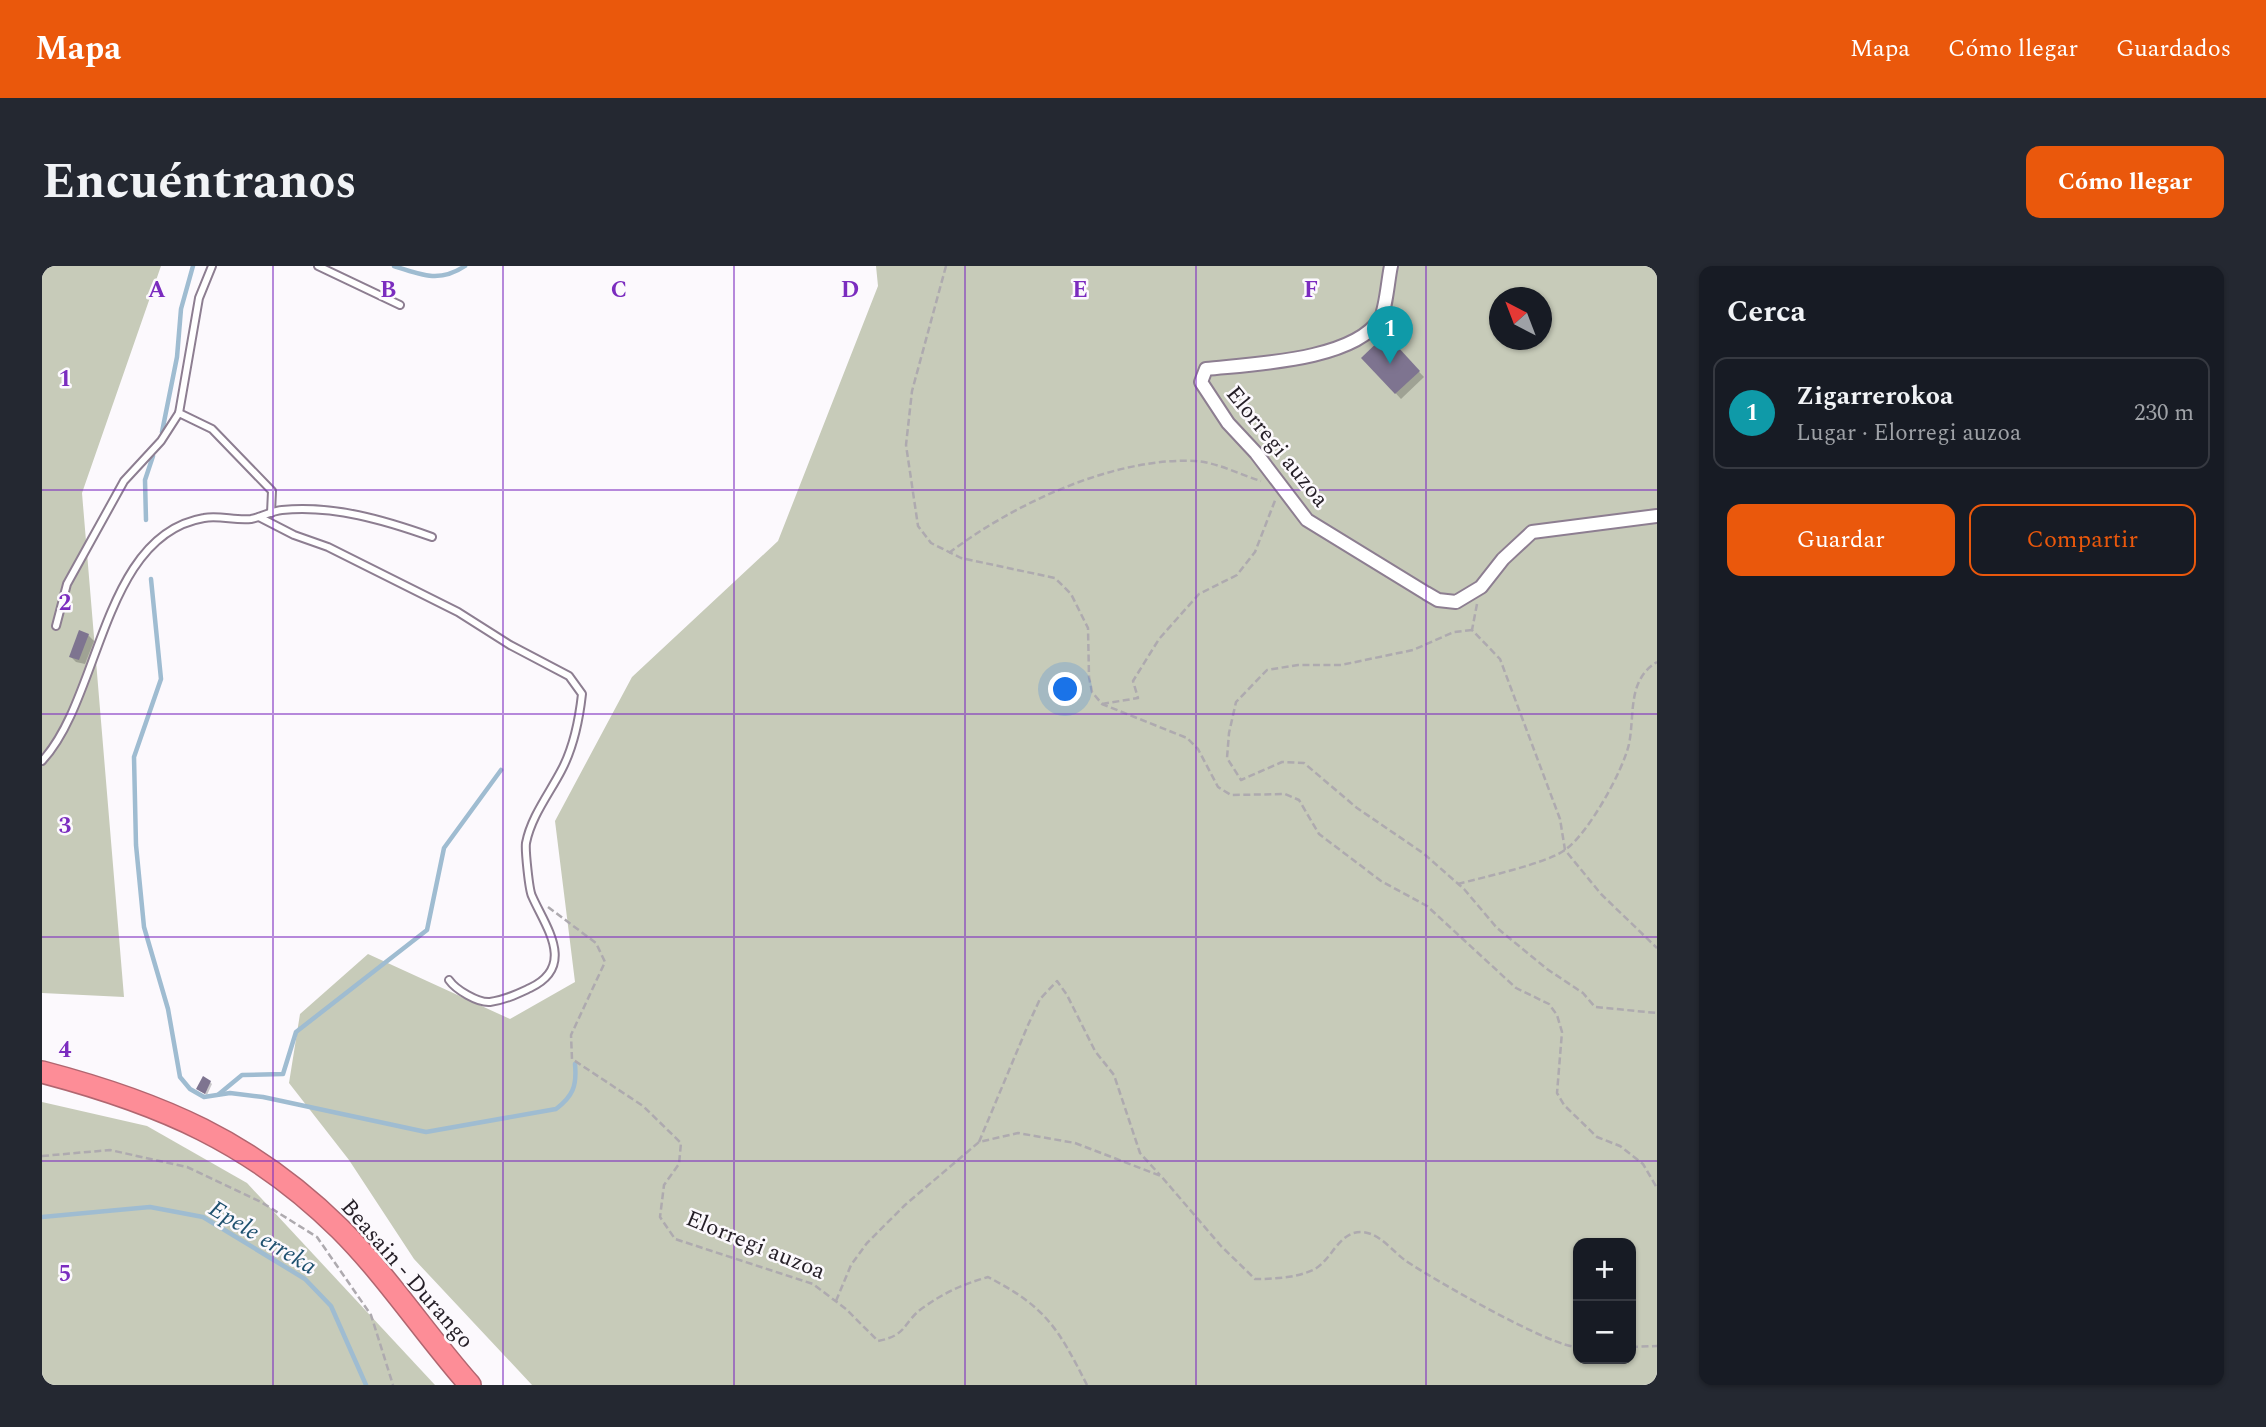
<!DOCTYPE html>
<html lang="es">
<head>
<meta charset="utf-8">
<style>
	:root { --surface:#171b24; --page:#242831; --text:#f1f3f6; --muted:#9ea1a6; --line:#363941; --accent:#ea580c }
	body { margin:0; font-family:Spectral,serif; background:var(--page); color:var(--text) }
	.controls { position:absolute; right:21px; bottom:21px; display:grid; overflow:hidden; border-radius:14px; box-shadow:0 2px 5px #0004 }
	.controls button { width:63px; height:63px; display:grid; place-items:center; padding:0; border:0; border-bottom:2px solid var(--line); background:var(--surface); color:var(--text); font:35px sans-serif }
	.compass { position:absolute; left:1447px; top:21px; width:63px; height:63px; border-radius:50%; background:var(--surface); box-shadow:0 2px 5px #0004; rotate:318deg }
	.you { position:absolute; left:1024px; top:424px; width:24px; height:24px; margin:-18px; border:5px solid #fff; border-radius:50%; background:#1a73e8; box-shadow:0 0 0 10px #1a73e833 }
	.badge { display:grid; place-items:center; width:46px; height:46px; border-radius:50%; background:var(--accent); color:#fff; font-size:23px; font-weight:700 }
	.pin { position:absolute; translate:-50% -58px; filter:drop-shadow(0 2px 4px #0008) }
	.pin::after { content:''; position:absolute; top:37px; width:24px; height:21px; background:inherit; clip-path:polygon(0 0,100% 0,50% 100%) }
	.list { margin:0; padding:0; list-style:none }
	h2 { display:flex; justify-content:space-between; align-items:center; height:91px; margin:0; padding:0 28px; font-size:30px }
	h2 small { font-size:23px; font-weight:400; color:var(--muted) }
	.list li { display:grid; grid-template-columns:46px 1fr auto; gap:21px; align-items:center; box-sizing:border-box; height:112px; margin:0 14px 14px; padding:0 14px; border:2px solid var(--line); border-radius:14px }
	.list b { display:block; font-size:26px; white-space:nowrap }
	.list p { margin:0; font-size:23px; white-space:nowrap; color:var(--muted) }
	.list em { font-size:23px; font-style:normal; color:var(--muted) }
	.actions { display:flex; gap:14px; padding:21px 28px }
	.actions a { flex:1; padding:16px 0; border:2px solid var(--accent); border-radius:14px; text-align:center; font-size:24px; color:var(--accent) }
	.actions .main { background:var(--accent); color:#fff }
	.map { position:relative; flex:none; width:1615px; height:1119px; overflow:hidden; border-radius:14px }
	header { display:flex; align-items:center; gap:42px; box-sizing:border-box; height:98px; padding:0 35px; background:var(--accent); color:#fff }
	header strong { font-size:33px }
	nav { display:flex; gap:38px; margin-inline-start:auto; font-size:24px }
	.intro { display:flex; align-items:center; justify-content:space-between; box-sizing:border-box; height:168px; padding:0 42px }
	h1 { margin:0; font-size:49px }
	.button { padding:18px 32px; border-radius:14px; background:var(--accent); color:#fff; font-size:24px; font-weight:700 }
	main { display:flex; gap:42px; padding:0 42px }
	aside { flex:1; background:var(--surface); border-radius:14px; box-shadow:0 2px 5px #0004 }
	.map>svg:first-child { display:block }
	.green { fill:#c7cbb9; fill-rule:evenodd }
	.shadow { fill:#0003 }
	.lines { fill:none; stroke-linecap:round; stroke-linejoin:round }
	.stream { stroke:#9fbcd1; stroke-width:4.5 }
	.building { fill:#7e7490 }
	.lane-casing { stroke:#8d7e91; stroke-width:10 }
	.street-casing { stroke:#8d7e91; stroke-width:16 }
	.highway-casing { stroke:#b16670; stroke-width:24 }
	.path { stroke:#aeaaaf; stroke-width:2.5; stroke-dasharray:7 3.5; stroke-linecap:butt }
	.lane { stroke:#fff; stroke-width:6 }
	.street { stroke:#fff; stroke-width:12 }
	.highway { stroke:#fd8d97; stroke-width:21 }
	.grid { fill:none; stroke:#7b2cbf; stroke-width:2; stroke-opacity:0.55 }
	.labels { text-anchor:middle; stroke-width:5; stroke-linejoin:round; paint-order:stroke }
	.street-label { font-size:23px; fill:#251f27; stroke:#fcf9fd }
	.water-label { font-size:24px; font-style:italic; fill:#1f516f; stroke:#fcf9fd }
	.grid-label { font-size:23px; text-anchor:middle; font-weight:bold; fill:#7b2cbf; stroke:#fcf9fd; stroke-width:5; stroke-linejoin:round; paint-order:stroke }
</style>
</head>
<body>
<header>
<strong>Mapa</strong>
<nav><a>Mapa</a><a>Cómo llegar</a><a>Guardados</a></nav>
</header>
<div class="intro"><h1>Encuéntranos</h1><a class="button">Cómo llegar</a></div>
<main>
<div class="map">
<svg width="1615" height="1119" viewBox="0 0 1615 1119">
	<rect width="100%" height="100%" fill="#fcf9fd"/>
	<g class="green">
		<polygon points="0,0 119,0 40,227 82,731 0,727"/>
		<path d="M834,0H1615V1119H490L372,993L307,894L247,817L258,748L326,688L468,753L533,716L513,555L590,411L736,275L836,20ZM1458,32H1500V74H1458ZM1536,977H1589V1093H1536Z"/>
		<polygon points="0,836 105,860 205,917 393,1119 0,1119"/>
	</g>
	<g class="shadow">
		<polygon points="1344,71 1382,111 1359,133 1321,92"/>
		<polygon points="46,369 52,375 43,398 34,396 29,391"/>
		<polygon points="168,816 170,818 165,829 158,825"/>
	</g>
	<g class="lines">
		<g class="stream">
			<path d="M352,0C379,9 398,17 423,0"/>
			<polyline points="120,166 135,91 139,43 151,0"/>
			<polyline points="104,254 103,214 111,190"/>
			<path d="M109,313L119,413L92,491L94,579L102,661L126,743L138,811L148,823L162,831L188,827L221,831L384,866L514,843C531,830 535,820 533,798"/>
			<polyline points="177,828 200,809 241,808 254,766 385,664 402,582 459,504"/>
			<polyline points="0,951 108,941 161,951 263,1013 289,1040 324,1119"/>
		</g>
	</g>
	<g class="building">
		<polygon points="1344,68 1378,105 1353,128 1319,92"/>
		<polygon points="37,364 47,368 37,394 27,391"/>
		<polygon points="161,810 169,815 163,828 154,823"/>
	</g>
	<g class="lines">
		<g class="lane-casing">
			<g id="lane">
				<polyline points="170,0 157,32 137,147 170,163 230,225 229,247"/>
				<polyline points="276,0 358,39"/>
				<path d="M217,251L252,269L286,281L416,346L468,379L527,410L540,428C537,455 532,481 519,505C507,528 489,551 484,577C483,584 487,624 490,630C503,660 535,700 488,722C475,728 463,734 448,736C436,737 414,724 407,714"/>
				<polyline points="14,360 25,318 82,215 119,175 137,147"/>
				<path d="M0,495C59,432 60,269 162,252C177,249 194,255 209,253C220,251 229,245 240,244C292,239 342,254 390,271"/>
			</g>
		</g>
		<g class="street-casing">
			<path id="street" d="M1349,0C1346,13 1344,44 1338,53C1311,95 1209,98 1164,103L1159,116L1186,157L1214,187L1265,254L1384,327L1396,334L1414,336L1439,321L1461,293L1490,266L1615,250"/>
		</g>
		<g class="highway-casing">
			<path id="highway" d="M0,806C118,837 210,876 298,963C346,1011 383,1068 428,1119"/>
		</g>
		<g class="path">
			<polyline points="904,0 870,125 864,179 876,260 889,277 919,292 1013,312 1029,328 1046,362 1047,411 1050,426 1060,438 1145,472 1156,483 1176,521 1189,529 1243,528 1257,534 1277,568 1339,615 1385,640 1474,722 1507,738 1515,749 1520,766 1515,827 1522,839 1555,871 1578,880 1601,898 1615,922"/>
			<path d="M907,287C971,238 1072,191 1153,195C1174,196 1199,209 1219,215"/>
			<polyline points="1435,338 1430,364 1458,393 1518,553 1523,584 1559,628 1615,682"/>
			<polyline points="1430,364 1412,366 1371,384 1299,399 1256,399 1225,404 1194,436 1187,467 1185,492 1199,514 1240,496 1262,497 1315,542 1381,587 1422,623 1455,662 1505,703 1541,727 1553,741 1615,747"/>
			<polyline points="1060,438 1096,432 1091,415 1117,373 1157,328 1195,309 1213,286 1234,232"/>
			<path d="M1416,618C1442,611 1503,598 1523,584C1546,568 1581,505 1587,478C1593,448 1585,414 1615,396"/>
			<path d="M506,641L554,677L563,696L529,769L530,793L601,840L639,877L637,898L622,919L618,951L633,973L771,1018L804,1043L836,1075C867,1069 860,1056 882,1041C903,1026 922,1018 946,1011C1004,1041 1016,1062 1045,1119"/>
			<polyline points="937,876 986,759 998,733 1015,715 1025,729 1053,785 1072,809 1098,887 1118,909"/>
			<polyline points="0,890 68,884 145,901 219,936 275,971 329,1049 351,1119"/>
			<path d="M794,1035L809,999L825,977L863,939L937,876L976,867L1033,877L1119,910L1179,980L1213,1013C1231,1013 1253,1012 1271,1004C1290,995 1296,965 1320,966C1338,967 1351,986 1364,995C1391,1013 1510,1082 1536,1081"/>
			<polyline points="1589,1081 1615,1080"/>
		</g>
		<use href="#lane" class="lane"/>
		<use href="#street" class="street"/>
		<use href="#highway" class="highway"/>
	</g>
	<path class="grid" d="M231,0V1119M461,0V1119M692,0V1119M923,0V1119M1154,0V1119M1384,0V1119M0,224H1615M0,448H1615M0,671H1615M0,895H1615"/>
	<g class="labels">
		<g class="street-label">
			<text transform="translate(1236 180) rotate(51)" y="8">Elorregi auzoa</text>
			<text transform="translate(714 978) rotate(22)" y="8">Elorregi auzoa</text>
			<text transform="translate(366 1007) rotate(49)" y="8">Beasain - Durango</text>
		</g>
		<g class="water-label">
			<text transform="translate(221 971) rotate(31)" y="8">Epele erreka</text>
		</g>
	</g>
	<g class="grid-label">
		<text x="115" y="31">A</text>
		<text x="346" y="31">B</text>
		<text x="577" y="31">C</text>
		<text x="808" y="31">D</text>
		<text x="1038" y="31">E</text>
		<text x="1269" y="31">F</text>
		<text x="23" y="120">1</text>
		<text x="23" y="344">2</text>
		<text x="23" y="567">3</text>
		<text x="23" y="791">4</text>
		<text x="23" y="1015">5</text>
	</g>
</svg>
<div class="controls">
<button>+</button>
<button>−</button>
</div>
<svg class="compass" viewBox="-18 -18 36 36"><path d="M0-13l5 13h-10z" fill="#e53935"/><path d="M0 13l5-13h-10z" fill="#9ea1a6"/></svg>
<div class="you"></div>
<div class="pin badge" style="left:1348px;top:98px;background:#0f9aa8">1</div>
</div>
<aside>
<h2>Cerca<small></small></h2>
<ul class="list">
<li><span class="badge" style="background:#0f9aa8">1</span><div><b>Zigarrerokoa</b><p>Lugar · Elorregi auzoa</p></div><em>230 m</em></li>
</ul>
<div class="actions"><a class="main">Guardar</a><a>Compartir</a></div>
</aside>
</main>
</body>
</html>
